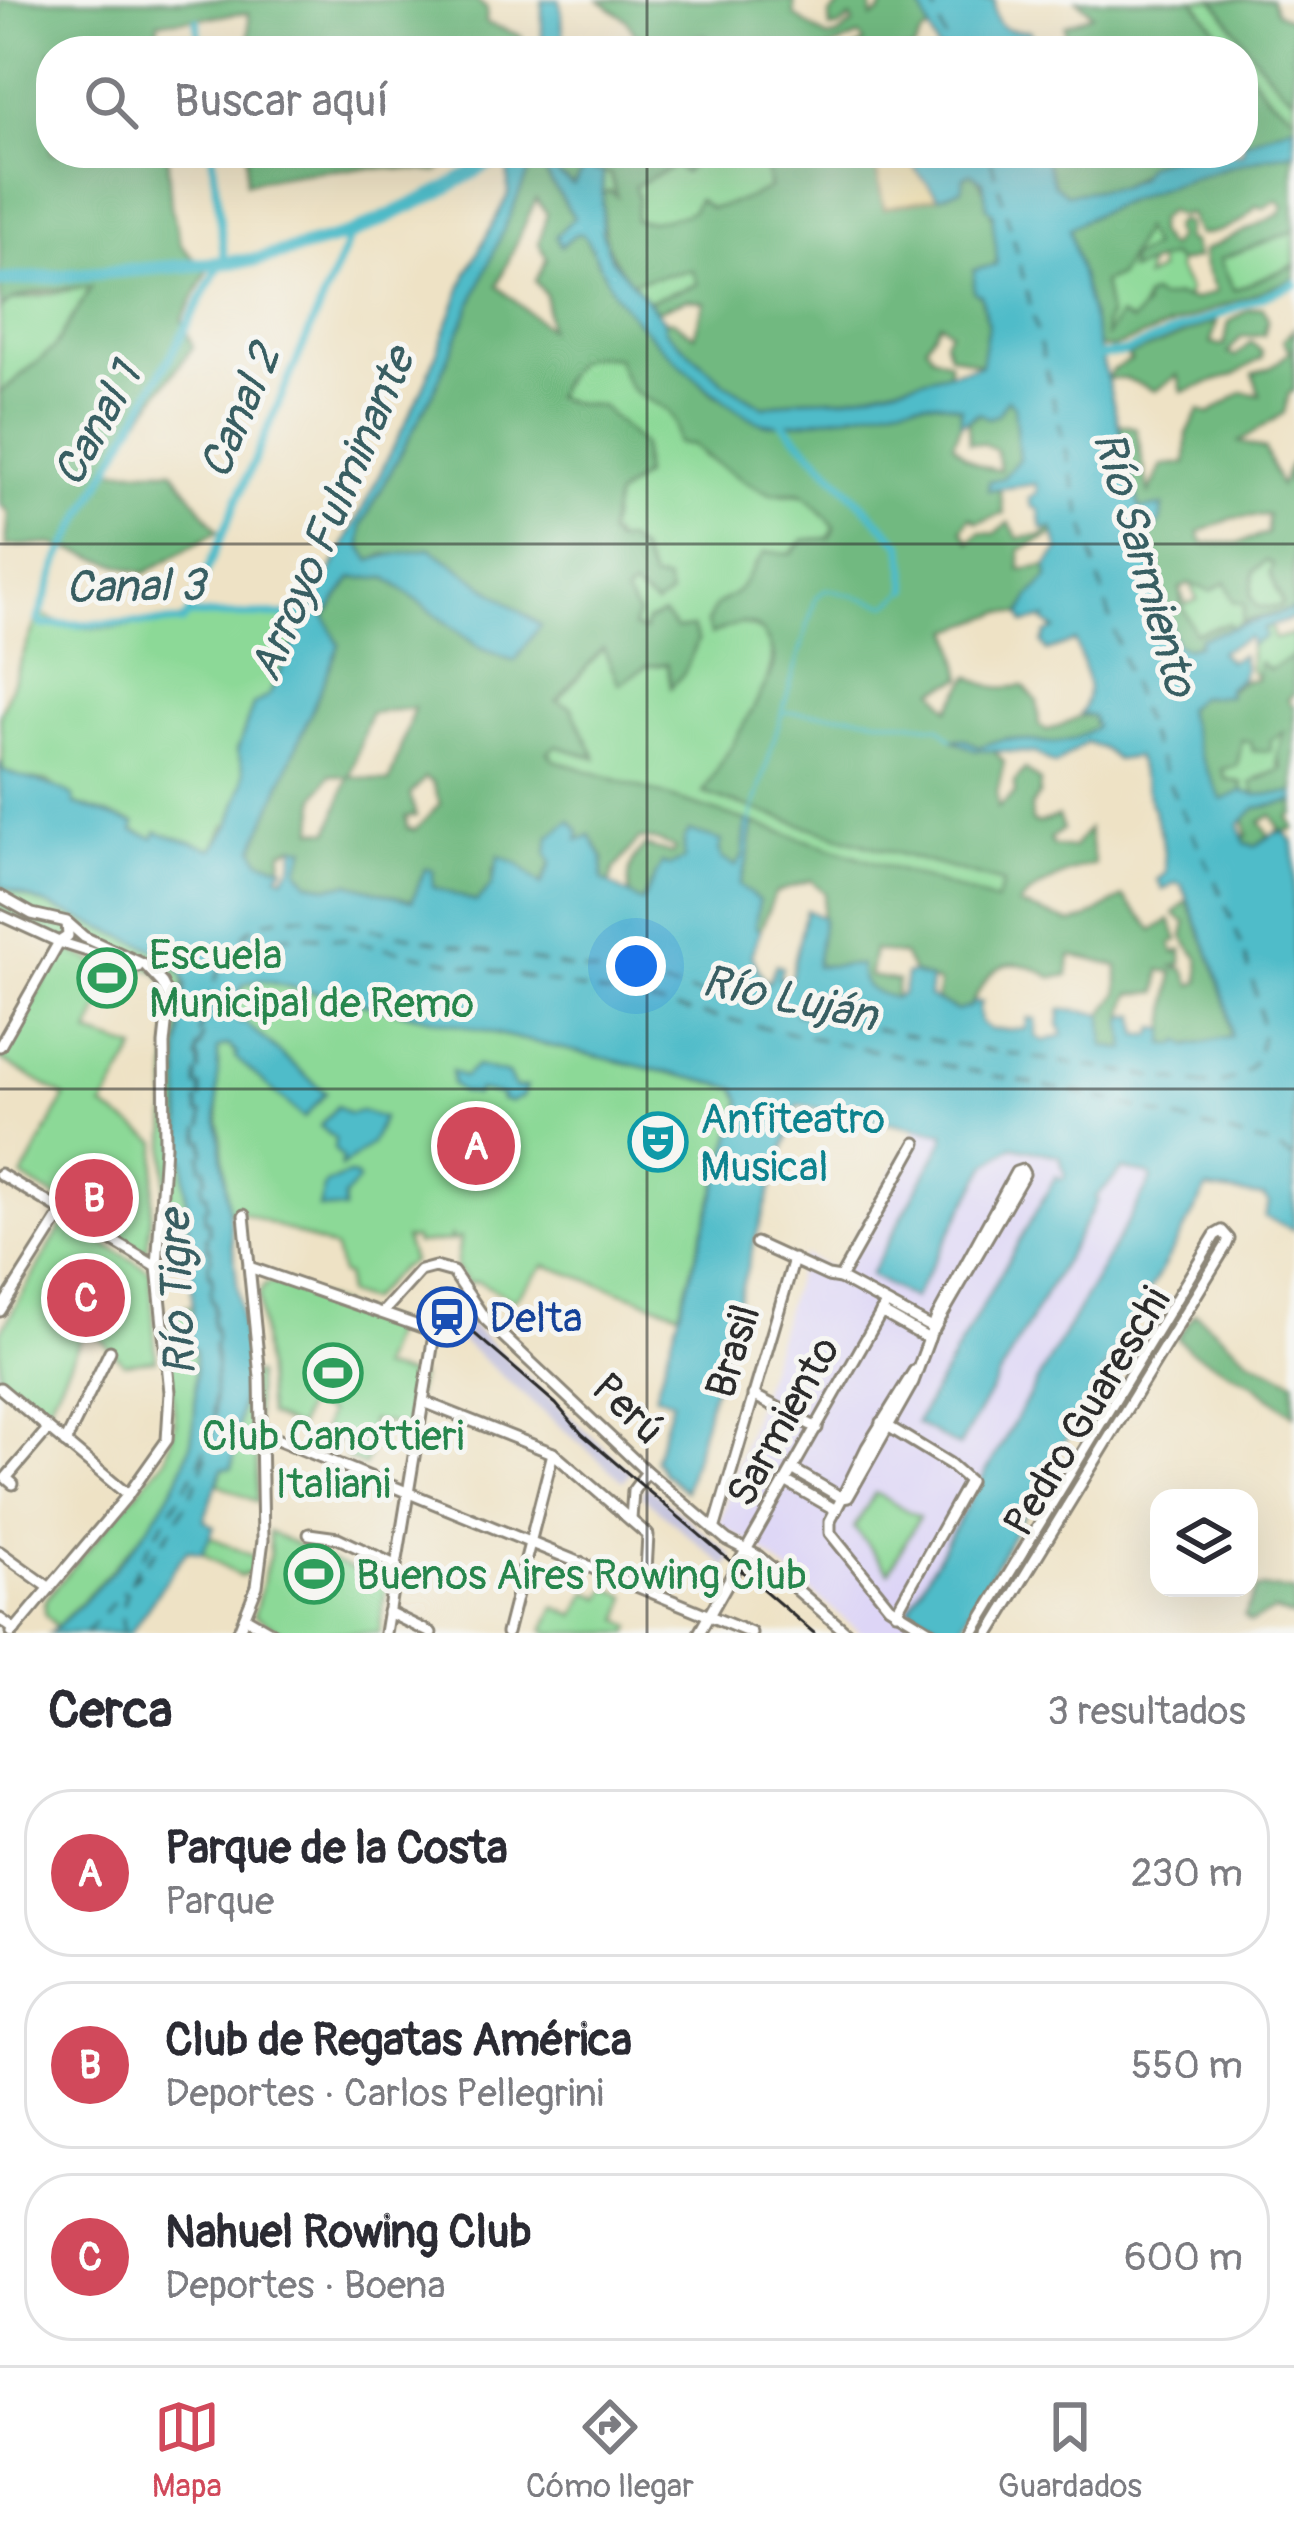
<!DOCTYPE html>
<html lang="es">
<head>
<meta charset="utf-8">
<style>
	:root { --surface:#fff; --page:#f7f7f7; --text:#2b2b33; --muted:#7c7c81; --line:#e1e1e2; --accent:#d1495b }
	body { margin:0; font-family:Pangolin,sans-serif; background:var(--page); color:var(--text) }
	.controls { position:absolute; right:36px; bottom:36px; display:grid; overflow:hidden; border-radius:24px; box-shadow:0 12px 48px #0002 }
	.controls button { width:108px; height:108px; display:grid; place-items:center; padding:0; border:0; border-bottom:3px solid var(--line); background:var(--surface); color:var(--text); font:60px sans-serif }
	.you { position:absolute; left:636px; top:966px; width:42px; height:42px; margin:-30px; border:9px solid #fff; border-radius:50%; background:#1a73e8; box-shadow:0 0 0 18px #1a73e833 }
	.badge { display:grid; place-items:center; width:78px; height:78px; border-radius:50%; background:var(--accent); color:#fff; font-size:39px; font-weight:700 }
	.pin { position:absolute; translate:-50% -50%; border:6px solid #fff; box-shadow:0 3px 12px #0006 }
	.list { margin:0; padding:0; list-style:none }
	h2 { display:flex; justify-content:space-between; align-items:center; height:156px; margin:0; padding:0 48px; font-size:51px }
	h2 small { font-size:39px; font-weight:400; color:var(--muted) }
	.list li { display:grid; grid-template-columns:78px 1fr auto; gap:36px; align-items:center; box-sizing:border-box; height:168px; margin:0 24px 24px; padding:0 24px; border:3px solid var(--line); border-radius:48px }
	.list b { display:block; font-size:45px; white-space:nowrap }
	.list p { margin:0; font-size:39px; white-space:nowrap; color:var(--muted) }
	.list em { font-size:39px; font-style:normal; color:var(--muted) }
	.icon { flex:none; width:66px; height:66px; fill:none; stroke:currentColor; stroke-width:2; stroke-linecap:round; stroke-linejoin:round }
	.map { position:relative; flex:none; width:1294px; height:1633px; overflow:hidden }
	.search { position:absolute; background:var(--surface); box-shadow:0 12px 48px #0002; left:36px; right:36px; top:36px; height:132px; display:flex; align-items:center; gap:30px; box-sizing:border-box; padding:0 42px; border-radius:48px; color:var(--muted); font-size:45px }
	.sheet { height:732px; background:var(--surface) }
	nav { display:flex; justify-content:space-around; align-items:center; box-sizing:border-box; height:168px; border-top:3px solid var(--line); background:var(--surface); font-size:33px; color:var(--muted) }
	nav a { display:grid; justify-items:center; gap:6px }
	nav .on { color:var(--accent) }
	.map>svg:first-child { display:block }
	.built { fill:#ddd5f6 }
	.industrial { fill:#c2c1dc }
	.green { fill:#8cd997; stroke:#5c8261; stroke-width:3 }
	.forest { fill:#71b980; stroke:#4e7256; stroke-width:3; fill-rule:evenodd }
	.sand { fill:#eeda9e; stroke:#8c8264; stroke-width:3 }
	.water { fill:#4fbcc9; stroke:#3d747a; stroke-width:3; fill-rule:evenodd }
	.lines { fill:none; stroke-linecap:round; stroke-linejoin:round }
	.stream { stroke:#4fbcc9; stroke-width:3 }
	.canal { stroke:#4fbcc9; stroke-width:8 }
	.river { stroke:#4fbcc9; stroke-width:14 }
	.ferry { stroke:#385e62; stroke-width:3; stroke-dasharray:15 12; stroke-linecap:butt }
	.minor-casing { stroke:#8c8678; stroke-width:15 }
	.minor { stroke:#fff; stroke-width:9 }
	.tram { stroke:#2b2b2b; stroke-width:3 }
	.grid { fill:none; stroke:#2b2b2b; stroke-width:3; stroke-opacity:0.55 }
	.labels { text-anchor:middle; stroke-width:10; stroke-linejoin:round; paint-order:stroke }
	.leisure-label { font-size:42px; fill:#27864d; stroke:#f6f6f2; text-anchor:start }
	.culture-label { font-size:42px; fill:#0d838f; stroke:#f6f6f2; text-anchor:start }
	.transit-label { font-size:42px; fill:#164399; stroke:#f6f6f2; text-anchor:start }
	.street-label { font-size:42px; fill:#2b2b2b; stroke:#f6f6f2 }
	.water-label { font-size:45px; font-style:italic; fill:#385e62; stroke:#f6f6f2 }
</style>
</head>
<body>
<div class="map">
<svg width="1294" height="1633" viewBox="0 0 1294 1633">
	<rect width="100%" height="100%" fill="#f6f6f2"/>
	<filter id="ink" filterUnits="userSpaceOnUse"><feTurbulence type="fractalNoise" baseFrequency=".00833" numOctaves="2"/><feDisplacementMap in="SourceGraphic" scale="24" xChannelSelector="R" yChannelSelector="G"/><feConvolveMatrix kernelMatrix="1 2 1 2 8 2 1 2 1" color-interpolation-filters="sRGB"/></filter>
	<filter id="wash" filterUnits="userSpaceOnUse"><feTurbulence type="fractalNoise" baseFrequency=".004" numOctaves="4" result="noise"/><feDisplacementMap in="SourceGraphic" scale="48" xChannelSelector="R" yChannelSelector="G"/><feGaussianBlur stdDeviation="2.7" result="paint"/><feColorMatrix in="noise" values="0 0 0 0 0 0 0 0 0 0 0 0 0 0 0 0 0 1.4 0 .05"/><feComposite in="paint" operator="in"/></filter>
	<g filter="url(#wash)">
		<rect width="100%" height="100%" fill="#eee2c5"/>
		<polygon class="built" points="918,1127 944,1133 944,1140 870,1275 913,1299 988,1164 1013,1146 1060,1156 1065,1175 1062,1179 1057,1177 917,1423 959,1447 1098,1192 1123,1169 1150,1175 1152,1179 910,1607 957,1633 861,1633 760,1548 719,1525 803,1255 835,1271"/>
		<g class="industrial">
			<polygon points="461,1316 631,1472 623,1481 450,1331"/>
			<polygon points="646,1485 733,1556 727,1568 641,1495"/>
		</g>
		<g class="green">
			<path d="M1194,0H1214C1240,32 1260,73 1294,97V115C1273,100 1243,80 1243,51H1233Z"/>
			<polygon points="616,153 910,153 698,284 648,301 610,257 597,170"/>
			<polygon points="1143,228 1153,248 1129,271 1148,264 1145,278 1159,271 1157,260 1171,256 1178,263 1177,269 1189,290 1186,298 1160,299 1152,294 1145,298 1139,316 1107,338 1103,282 1119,276"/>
			<polygon points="1294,231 1294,265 1234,290 1219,259"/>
			<polygon points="92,286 54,348 0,393 0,309 4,302"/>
			<path d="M592,354L617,358L644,396L662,403L703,456L773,494L806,496L835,527L829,538L803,540C768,584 738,550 736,623C772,627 777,649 767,680L853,841L1004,882L996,902L553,760L548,751L556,746L595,757L571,707L557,702L604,647L619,684L647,666L668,664L671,686L684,673L698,640C670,626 658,636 633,628L625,594L633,587L656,605L666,581L652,579L641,561L608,533L616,497L643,475L642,445L601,406L576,404L554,397L571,364Z"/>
			<polygon points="1266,561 1274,564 1270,573 1283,602 1280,607 1257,607 1251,596 1254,571"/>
			<polygon points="1226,582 1233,601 1245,603 1242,622 1231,628 1228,624 1195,634 1181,603 1179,588 1186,604 1197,600 1190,584"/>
			<path d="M39,613C79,638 132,626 177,620L188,615H306L269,695L253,706L237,751L244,771L243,783L230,825H226L212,850L158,832L155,839L132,830L134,823L75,804L49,782L21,778L3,770L0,715Z"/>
			<polygon points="1271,626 1274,639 1294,634 1294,659 1257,679 1250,668 1250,645 1264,637 1262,629"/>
			<polygon points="1286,732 1277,764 1282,769 1257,778 1255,795 1242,791 1242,783 1226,779 1222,769 1237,766 1242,739 1269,740"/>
			<polygon points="0,886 161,952 184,976 179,1051 182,1141 178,1141 184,1158 188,1229 182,1233 164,1229 170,988 156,972 60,940 0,912"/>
			<polygon points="63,948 115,971 89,1034 136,1049 103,1107 158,1142 147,1253 22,1177 65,1097 0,1059"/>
			<polygon points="260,980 736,1088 742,1101 679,1312 545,1265 514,1300 477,1281 468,1283 456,1268 460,1238 453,1241 451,1236 449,1241 416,1244 415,1239 405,1239 412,1262 400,1268 368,1301 346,1294 346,1275 341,1275 335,1249 239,1211 228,1211 217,1101 218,1048 228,1045 238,1053 236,1057 304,1117 326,1093 232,1016 232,1005 245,984"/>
			<polygon points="68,1223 150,1271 156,1360 124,1363 87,1326 44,1416 0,1376 0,1333 63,1224"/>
			<polygon points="274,1282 395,1324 379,1369 420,1377 409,1427 371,1420 367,1439 375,1440 364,1466 346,1458 349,1446 321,1435 328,1413 306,1405 298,1428 268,1415 259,1295 265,1285"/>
			<path d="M192,1306L193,1323L190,1325L191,1348H195C195,1382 198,1417 189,1450C169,1519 105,1576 57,1627L45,1613V1600L166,1458L175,1423L166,1326C171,1316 179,1307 192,1306Z"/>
			<polygon points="245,1373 256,1374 257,1502 218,1484 222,1469 232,1467"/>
			<polygon points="875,1493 919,1517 889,1572 854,1528"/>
			<polygon points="269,1532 386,1585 379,1633 284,1633 254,1615 270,1553"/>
			<polygon points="209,1536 254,1557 252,1572 240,1576 202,1553"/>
			<polygon points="608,1588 627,1597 620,1620 632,1626 629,1633 551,1633 544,1630 555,1607 575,1616 588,1592 602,1598"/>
		</g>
		<g class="forest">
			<path d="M0,0H476L487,9L486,23L522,36L517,51H249V13L158,22L159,51H51V153H167L171,206L181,245L207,272L182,320L193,347L128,434L107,470H173L218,531L145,573L52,544L6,546L9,513L0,504V393L54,348L91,287C66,288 18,290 0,309Z"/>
			<polygon points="599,0 794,0 794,15 827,38 837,36 853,24 851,18 840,27 830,29 830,15 846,0 871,0 872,18 881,12 884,0 918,0 930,30 922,34 913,51 852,51 864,43 860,36 823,51 718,51 705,35 646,51 626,19"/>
			<polygon points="1077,0 1194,0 1233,51 1066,51 1065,25 1093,14"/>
			<path d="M1214,0H1271L1276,12L1293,21L1294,97C1260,73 1240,32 1214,0Z"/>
			<polygon points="1243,64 1268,97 1294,115 1294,124 1243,143"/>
			<path d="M1293,152L1294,231L1220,259L1234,290L1294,265V279L1112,348L1099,347L1069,229C1115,199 1237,161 1293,152ZM1277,200L1284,206L1280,214L1203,251L1204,264L1216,292L1194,300L1176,296L1160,299L1152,294L1145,298L1144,307L1132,322L1119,316L1107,336L1105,324L1109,316L1103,282L1119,276L1143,229L1152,247L1130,258L1129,271L1171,256L1178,263L1197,258L1192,242L1185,240L1187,225L1179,220L1172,228L1176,237L1170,247L1165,245L1157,232L1158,220L1168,211L1178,216L1189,214L1198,235C1218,233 1245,225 1256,206L1264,208Z"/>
			<path d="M247,153H464L437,172C371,164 310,169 246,183Z"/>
			<path d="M547,153H686L692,164L684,173L675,166L635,186L638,199L635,220C654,223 676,218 693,210L698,199L710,208C731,205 750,198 769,188L766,169L798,153H873L884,208L961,189L964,177L972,172C989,186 1000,244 996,265L974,270L988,325L982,365L949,354L945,341L950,331L940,322L926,345L932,355L949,361V375L843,398L801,399L764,407L726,384L664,330V320L673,321L694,335L705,302L687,299L657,311L648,301L698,284L692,270L631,282C603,249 602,236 603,193L610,191L617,196L610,174L585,167L573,185L555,172Z"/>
			<polygon points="1043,153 1211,153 1196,158 1168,157 1119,187 1066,194 1054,184"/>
			<path d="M534,156L574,218L562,246L576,233H583L613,291L636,320L712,393L743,413H857L920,399L941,400L962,408L961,424L953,443C965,459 980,469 1000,470L996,450L984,444L969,443L968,420L1008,399L1015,406L1019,459L1003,479L990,481L989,490H1000L1004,514L978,522L970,517L962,530L970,542L980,532L995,534L1009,522L1018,538L1042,536L1053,527L1054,534L1020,550V570L1047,566L1048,578L1030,597L1021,614L1003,612L952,630L963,678L935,690L949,709L970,676C989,689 1001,689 1023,686L1037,701L1039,725L1046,730C1064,728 1074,714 1092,716L1095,728C1063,751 1042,741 1008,739C997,739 988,744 979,747L966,739L955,741L974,750H993L1004,762L997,793L998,808L1015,794L1014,783L1025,769L1040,782L1039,795L1031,807L1032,822L1038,824L1058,817L1063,829L1050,839L1053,846L1073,848L1088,829L1095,865C1077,865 1030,890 1019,905L1072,923L1086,919L1123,897L1153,930L1170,920L1178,940L1171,944L1174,953L1182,950V964L1174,966L1185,970L1192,985L1200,982L1199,959L1183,937L1186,923L1174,914L1187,900L1215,967L1228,1010L1231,1038L1187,1046L1164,1044L1173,972L1160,970L1158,992L1131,994C1123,1011 1122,1032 1128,1050L1104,1046L1103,1014L1118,993V966C1101,963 1087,957 1070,956L1068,975L1053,978C1009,952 992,962 970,1007L958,1011L937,1000L939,983L914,973L903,955L874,950L869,976L898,981L895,999L868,991L848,966H815L825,893L811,880L775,893L760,931L755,927L739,885L748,859L753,823L996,902L1003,883L853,841L703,793C717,768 774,681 774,658C773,652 766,637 762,632C748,615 726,628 711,635L707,623L715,606L737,592L765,552L793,553L803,540L829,538L835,527C825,517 813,500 801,494C791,490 783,495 773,494C759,492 702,456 693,445L677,443C678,398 650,410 629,386C624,379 620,366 617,358C576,351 572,363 554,397L576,404L601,406L642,445L643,475L616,497L608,533L614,542L627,540L640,551L652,579L666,581L670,595L656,605L632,588L625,594L638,615L633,627L644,631L647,621L663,614L676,629L692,627L698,640L684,673L671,687L667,664L647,666L619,684L603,648L557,701L571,707L596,758L556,746L548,752L554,760L746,821L743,856L736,866L722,859L719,850L684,841L685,860L670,866L642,902L631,900C626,880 629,859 645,846L672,854L675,848L655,840L639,839L613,871L609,886L602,880L603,857L590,835L551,863L540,886L518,864L494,868L491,886L476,902L432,887L413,901L348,883L329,887L307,882L298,869L305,848L295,846L282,851L281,866L260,860L254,848L339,645L325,617L352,578H387L480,648L514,661L403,556L385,554L371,561L361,546L362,525L433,393ZM536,199L547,213L539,243L547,259L535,281L546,295L548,329L497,286ZM414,708L389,782L350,776L370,713ZM330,775L348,777L330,831L314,830L316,797ZM425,778L433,783L440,804L415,830L407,828L406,817L416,816L410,795Z"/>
			<polygon points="1263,307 1268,319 1264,335 1241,337 1228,353 1235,357 1251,342 1262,352 1262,358 1234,375 1182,392 1178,375 1155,391 1125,378 1107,379 1112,370 1131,360 1127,356 1217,321 1211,343 1224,346 1229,322 1248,310"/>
			<path d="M1294,328V391L1289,393L1284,413L1239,442L1265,449L1280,486L1290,464H1294L1288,482L1294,485V609L1242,622L1245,604L1233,601L1226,582L1211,591L1190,584L1180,588L1181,603L1195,633L1229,623L1231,628L1200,638L1198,645L1185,648L1175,643L1148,539L1160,522L1163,507L1140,509L1119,424L1136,428L1149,493L1162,466L1186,463L1187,434L1199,410L1209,414L1242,392L1260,395L1253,374L1272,367L1290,352L1283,340ZM1268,515L1267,534L1237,543H1203L1199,532L1233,518ZM1266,561L1273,564L1270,573L1282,602L1280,607H1257L1251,596L1254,571Z"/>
			<path d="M1292,657L1294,693L1288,699L1294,708V793L1255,795L1251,783L1282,769L1277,755L1284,732L1270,740V751H1253L1251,742L1242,740L1237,766L1222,769L1226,779L1242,783V791L1223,801C1208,785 1191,732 1185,709L1198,697L1228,696V691L1242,681L1257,679L1259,662L1269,670Z"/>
			<polygon points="1294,802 1294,814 1289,817 1294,829 1275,833 1280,829 1272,815 1260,822 1269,836 1255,846 1245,843 1240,835 1247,836 1244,816 1256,808"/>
			<polygon points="1195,1313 1250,1359 1294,1381 1294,1415 1250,1382 1191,1351 1177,1338"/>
			<polygon points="1263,1588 1294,1591 1294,1617 1275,1611 1250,1622 1244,1616 1257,1589"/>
		</g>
		<polygon class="sand" points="873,153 910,153 916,170 939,197 884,208"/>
		<g class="water">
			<polygon points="542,0 560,0 565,51 542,51"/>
			<path d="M918,0H995C992,27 1006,32 1030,31L1037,51H938Z"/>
			<path d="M1294,124V152C1241,160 1111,200 1069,229L1140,509L1163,506L1160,522L1148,539L1175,643L1185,648L1198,645L1200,638L1294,609V618L1263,629L1265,637L1250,645L1249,637L1219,652L1229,661L1241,655L1245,669L1240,679L1227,689L1229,696L1198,697L1185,709L1200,756L1222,800L1242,791L1255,795L1294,793V802L1256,808L1239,825L1245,843L1255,846L1275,833L1284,832L1292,841L1294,858V1230L1265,1217L1269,1203L1264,1197L1207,1189L957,1633L909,1608L1152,1179L1150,1175L1123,1169L1095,1198L1098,1200L959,1447L916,1423L1056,1176L1062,1179L1065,1176L1060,1156L1013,1146L988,1164L913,1299L870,1275L944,1140V1133L798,1105L754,1243L685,1491L663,1472L655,1459L672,1401L655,1395L742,1102L736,1088L260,980L244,984L232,1005V1016L240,1023L243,1021L326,1093L304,1118L235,1057L237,1053L228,1045L218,1048L217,1114L248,1374H245L232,1468L222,1469L204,1520L214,1527L202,1553L187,1550L130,1633H50C99,1590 170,1514 189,1450C198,1418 195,1383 195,1349L191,1348L190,1324L193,1323L191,1259L184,1255L182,1233L188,1229L184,1159L178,1158L177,1141L182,1140L179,1051L186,985L180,968L161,952L0,886V762L3,770C27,781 50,782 73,796L75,804L135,824L133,831L154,838L157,832L213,849L230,825L243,783L244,771L237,751L253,705L269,695L424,386L467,273L508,195V153H547L555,172L573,185L585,167L603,172L602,232L610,257L664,320L665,330L726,384L764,407L801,399L843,398L981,365L988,325L981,295L974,292V270L996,265C999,247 991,231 993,213L987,207L983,181L971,173L964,177L962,189L939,197L916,170L910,153H1043L1054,184L1066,194L1119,187L1138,178L1147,165L1168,157L1243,153V143ZM535,157L574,217L556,236L561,246L576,234H583C595,251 602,272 613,291C636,327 724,410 763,423C781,428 833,417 854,413C893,407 923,393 961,408V424L978,413L989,418L998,414L1008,399L1014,406L1019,459L1003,478L989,481L988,490L1036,484L1037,492L1029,498L1031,506L1039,510L1042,529L1053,528L1059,550L1047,566L1048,578L1030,597L1021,614L1024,623L1046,618L1044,622L1055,629L1046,633L1042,643L1047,651L1075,641C1083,666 1096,691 1080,714L1092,716L1095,727C1064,751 1042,741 1008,739C998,739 988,744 979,747L966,739H952L974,750L1035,753L1055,765L1086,742L1103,749L1116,760L1136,757L1162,837L1166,873L1157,880L1163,890L1176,883L1182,885L1215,967L1228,1010L1231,1037L1188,1046L1181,1041L1176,1045L1165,1044L1166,1029L1155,1028L1153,1035H1139L1137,1016H1127L1123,1022L1126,1050L1104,1046L1103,1014L1061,1009L1059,1024L1063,1035L1045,1041L1036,1037V1019L1028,1018L1026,1029L991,1030L981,1023L979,1008L982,1002H973L970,1007L957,1011L929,997L931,980L914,973L906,974L903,994L895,998C873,992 861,991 860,965L816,966L823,918L806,910L790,981L779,979L782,967L776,964L769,982L765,981L751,955L760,931L755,926L759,901L739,885L748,859L753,823L746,821L743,856L736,866L722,859L719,850L722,841L689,831L684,840V860L670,866L662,863L642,902L602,880L603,858L590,835L578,840L579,831L570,820L549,837L547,853L551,863L541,885L518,864L499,856L491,886L476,902L433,887V870L425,869L412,901L348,883L329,887L308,882L298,869L306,848L295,846L292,865L283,878L278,875L284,867L260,860L254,848L339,645L325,616L352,578H387L480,648L515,661L540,625L430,548C410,554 389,552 371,561L361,546L362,525L433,393Z"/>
			<polygon points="476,1066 508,1074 515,1088 526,1087 522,1097 511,1102 501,1100 503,1095 478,1090 476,1095 461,1092 452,1084 452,1071 464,1077"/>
			<polygon points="337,1106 349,1114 361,1111 383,1118 371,1144 341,1167 342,1157 334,1149 335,1139 320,1126"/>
			<polygon points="348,1175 356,1176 358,1181 344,1197 344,1210 319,1208 325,1184"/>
		</g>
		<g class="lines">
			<g class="stream">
				<polyline points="783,712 849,715 939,727 952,739"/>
				<polyline points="750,822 816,597 827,589 888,605 908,589"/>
			</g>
			<g class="canal">
				<polyline points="197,21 201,51"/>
				<polyline points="212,153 225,263"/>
				<polyline points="221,263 60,558 38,620 43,625 182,622 188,615 306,615"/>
				<polyline points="1093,357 1125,352 1294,284"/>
				<polyline points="779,419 902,545 908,589"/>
				<polyline points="188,615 351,234"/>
			</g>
			<polyline class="river" points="0,281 256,260 351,234 439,192 491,162 521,153"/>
			<g class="ferry">
				<polyline points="931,0 950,51"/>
				<path d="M230,959C261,928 302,936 343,939L1105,1099L1274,1147L1294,1159"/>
				<polyline points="200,1049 212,994"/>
				<polyline points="199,1058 216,1346 214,1420"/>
				<path d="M130,1583C166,1541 205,1485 212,1429"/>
				<path d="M125,1632C105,1593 181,1503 199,1463C212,1435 215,1403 215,1374C213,1295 203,1216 200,1137C198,1107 195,1075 198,1045C202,1009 222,945 256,926C273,916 290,916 309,916L956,1045L1204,1085C1240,1082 1260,1071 1261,1031C1261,1010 1255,989 1249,969C1223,881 1172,803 1142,717C1077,533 1045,339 989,153"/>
				<polyline points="85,1633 124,1590"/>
			</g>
		</g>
	</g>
	<g filter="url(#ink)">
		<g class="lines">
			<g class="minor-casing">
				<g id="minor">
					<polyline points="0,896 32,914 67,922 84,937 145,965 162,983 169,997 164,1044 165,1146 157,1267 170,1392 167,1440 128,1495 12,1633"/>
					<polyline points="0,915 59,942 138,967"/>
					<polyline points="0,1046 59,942 68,936 67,923"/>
					<polyline points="0,1174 157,1267"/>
					<polyline points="756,1243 828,1276 840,1278 934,1329"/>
					<polyline points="249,1267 427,1329 434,1335 385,1633"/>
					<polyline points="840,1278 916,1143"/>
					<polyline points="0,1311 63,1211"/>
					<polyline points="881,1312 929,1339"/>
					<polyline points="382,1313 420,1271 435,1267 453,1272 485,1319 647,1472 727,1540 758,1556 847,1633"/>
					<polyline points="0,1388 128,1495"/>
					<polyline points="753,1395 817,1428"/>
					<polyline points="424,1402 553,1453 648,1535 645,1589"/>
					<polyline points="881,1422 950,1464 969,1481 896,1612"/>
					<polyline points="260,1432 751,1633"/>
					<polyline points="65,1443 110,1351"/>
					<polyline points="794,1470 842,1498 867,1447 914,1371"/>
					<polyline points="787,1482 836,1510"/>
					<polyline points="13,1484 6,1478 48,1429"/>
					<polyline points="631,1520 633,1491 647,1472"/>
					<polyline points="714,1530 794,1259"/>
					<polyline points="309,1534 338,1538 395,1565"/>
					<polyline points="0,1552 50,1588"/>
					<polyline points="388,1612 431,1633"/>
					<polyline points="246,1618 272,1633"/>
					<polyline points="0,1619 15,1630"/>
					<polyline points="238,1633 257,1586 263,1540 260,1377 244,1215"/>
					<polyline points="507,1633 553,1453"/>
					<polyline points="699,1633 886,1304"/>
					<polyline points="933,1633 889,1606 830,1533 830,1521 842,1498 848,1497 913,1382 937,1317 1016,1172 1022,1170 1024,1174 934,1329"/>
					<polyline points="973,1633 1215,1235 1222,1231 1229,1239 1226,1246 990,1633"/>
				</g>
			</g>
			<use href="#minor" class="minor"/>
			<polyline class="tram" points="461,1322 556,1404 582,1434 814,1633"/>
		</g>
	</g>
	<path class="grid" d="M647,0V51M647,153V1633M0,544H1294M0,1089H1294"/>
	<defs>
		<g id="stadium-ring" transform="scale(3)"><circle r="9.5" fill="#f6f6f2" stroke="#2e9e5b" stroke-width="1.5"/><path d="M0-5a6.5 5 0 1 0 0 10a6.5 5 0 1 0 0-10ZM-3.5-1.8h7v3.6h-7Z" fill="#2e9e5b"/></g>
		<g id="theatre-ring" transform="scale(3)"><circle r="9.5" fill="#f6f6f2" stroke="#0f9aa8" stroke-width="1.5"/><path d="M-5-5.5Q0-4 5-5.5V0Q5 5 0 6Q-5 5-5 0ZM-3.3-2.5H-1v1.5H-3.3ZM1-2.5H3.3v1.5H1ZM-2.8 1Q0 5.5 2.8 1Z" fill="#0f9aa8"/></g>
		<g id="station-ring" transform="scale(3)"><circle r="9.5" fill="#f6f6f2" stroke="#1a4fb4" stroke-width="1.5"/><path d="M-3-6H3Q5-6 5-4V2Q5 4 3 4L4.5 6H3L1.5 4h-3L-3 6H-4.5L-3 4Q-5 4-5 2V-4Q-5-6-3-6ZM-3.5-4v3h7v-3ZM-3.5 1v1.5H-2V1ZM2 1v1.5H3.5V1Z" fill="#1a4fb4"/></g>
	</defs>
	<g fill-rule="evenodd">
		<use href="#stadium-ring" x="107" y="978"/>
		<use href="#theatre-ring" x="658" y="1142"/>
		<use href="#station-ring" x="447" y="1317"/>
		<use href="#stadium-ring" x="333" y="1373"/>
		<use href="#stadium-ring" x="314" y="1574"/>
	</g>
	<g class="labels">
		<g class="leisure-label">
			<text x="149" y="969">Escuela<tspan x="149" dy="48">Municipal de Remo</tspan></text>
			<text x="333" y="1450" text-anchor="middle">Club Canottieri<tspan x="333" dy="48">Italiani</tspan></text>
			<text x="356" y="1589">Buenos Aires Rowing Club</text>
		</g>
		<g class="culture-label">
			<text x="700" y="1133">Anfiteatro<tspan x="700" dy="48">Musical</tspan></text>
		</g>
		<g class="transit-label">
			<text x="489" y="1332">Delta</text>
		</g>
		<g class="street-label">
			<text transform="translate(732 1351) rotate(-73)" y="15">Brasil</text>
			<text transform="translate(629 1408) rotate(44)" y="15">Perú</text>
			<text transform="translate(1086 1411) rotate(-59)" y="15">Pedro Guareschi</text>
			<text transform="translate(782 1421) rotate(-61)" y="15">Sarmiento</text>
		</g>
		<g class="water-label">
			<text transform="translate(239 411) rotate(-67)" y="16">Canal 2</text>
			<text transform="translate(96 424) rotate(-61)" y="16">Canal 1</text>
			<text transform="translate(331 514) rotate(-67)" y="16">Arroyo Fulminante</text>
			<text transform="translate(1146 563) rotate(74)" y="16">Río Sarmiento</text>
			<text transform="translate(135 585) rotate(-1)" y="16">Canal 3</text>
			<text transform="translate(790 997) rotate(12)" y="16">Río Luján</text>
			<text transform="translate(176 1293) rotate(-92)" y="16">Río Tigre</text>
		</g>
	</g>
</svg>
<div class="controls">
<button><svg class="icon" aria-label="layers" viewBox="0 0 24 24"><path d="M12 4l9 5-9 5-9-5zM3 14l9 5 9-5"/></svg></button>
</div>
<div class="you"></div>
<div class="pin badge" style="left:476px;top:1146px">A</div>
<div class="pin badge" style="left:94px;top:1198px">B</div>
<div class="pin badge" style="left:86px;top:1298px">C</div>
<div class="search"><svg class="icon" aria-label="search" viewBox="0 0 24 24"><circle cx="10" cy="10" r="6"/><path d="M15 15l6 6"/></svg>Buscar aquí</div>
</div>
<section class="sheet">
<h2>Cerca<small>3 resultados</small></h2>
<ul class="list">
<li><span class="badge">A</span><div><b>Parque de la Costa</b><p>Parque</p></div><em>230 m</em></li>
<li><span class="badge">B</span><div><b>Club de Regatas América</b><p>Deportes · Carlos Pellegrini</p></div><em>550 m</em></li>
<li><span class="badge">C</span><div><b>Nahuel Rowing Club</b><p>Deportes · Boena</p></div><em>600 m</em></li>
</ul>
</section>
<nav>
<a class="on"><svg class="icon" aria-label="map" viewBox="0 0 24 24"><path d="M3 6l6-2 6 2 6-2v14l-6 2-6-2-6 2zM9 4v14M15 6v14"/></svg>Mapa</a>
<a><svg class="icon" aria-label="directions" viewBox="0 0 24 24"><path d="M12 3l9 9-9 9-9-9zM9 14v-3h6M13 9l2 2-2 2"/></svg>Cómo llegar</a>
<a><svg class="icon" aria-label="saved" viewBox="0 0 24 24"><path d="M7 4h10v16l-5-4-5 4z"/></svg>Guardados</a>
</nav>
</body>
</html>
